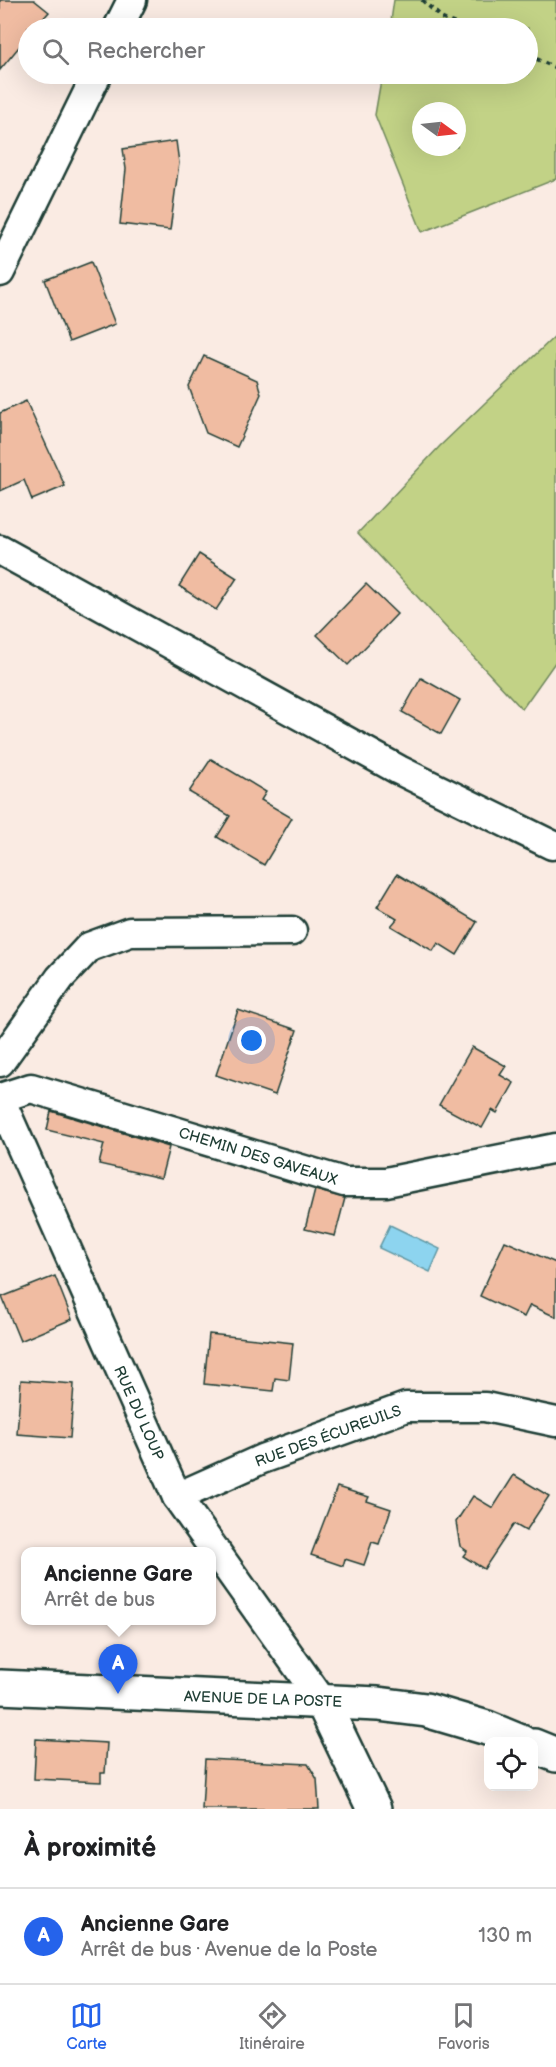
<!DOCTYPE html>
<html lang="fr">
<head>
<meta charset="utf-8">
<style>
	:root { --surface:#fff; --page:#f6f6f6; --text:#202124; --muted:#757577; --line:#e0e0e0; --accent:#2563eb }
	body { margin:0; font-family:"Balsamiq Sans",sans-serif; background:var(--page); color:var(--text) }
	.controls { position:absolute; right:18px; bottom:18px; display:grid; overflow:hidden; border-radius:12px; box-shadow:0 6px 24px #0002 }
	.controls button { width:54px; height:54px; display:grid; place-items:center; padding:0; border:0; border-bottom:2px solid var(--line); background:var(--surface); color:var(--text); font:30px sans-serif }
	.compass { position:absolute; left:412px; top:102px; width:54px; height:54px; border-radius:50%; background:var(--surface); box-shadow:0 6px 24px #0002; rotate:105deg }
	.you { position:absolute; left:252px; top:1041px; width:21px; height:21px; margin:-15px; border:4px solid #fff; border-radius:50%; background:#1a73e8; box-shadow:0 0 0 9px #1a73e833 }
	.badge { display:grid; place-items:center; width:39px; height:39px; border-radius:50%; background:var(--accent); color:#fff; font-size:20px; font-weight:700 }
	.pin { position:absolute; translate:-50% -50px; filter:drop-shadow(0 2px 3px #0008) }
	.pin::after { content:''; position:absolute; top:32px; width:21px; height:18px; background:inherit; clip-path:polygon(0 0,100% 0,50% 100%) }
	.popup { position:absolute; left:21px; top:1547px; width:195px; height:78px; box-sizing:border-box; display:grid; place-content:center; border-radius:12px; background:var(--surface); filter:drop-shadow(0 2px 4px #0005); font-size:20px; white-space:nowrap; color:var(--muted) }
	.popup b { font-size:22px; color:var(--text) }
	.popup::after { content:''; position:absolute; left:50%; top:100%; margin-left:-12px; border:12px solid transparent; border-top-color:var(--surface) }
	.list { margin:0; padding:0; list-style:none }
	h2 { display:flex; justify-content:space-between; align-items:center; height:78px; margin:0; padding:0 24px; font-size:26px }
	h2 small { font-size:20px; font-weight:400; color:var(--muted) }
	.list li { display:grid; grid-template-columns:39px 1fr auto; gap:18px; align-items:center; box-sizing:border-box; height:96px; padding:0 24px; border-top:2px solid var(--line) }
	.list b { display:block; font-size:22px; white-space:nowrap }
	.list p { margin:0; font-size:20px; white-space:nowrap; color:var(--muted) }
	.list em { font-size:20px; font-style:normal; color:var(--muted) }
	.icon { flex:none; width:33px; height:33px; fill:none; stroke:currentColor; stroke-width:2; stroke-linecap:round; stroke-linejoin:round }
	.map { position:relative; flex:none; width:556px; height:1809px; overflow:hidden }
	.search { position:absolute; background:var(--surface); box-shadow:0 6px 24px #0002; left:18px; right:18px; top:18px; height:66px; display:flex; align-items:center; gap:15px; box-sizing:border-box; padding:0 21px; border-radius:33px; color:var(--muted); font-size:22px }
	.sheet { height:174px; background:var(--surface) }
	nav { display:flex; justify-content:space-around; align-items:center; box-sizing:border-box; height:84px; border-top:2px solid var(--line); background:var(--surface); font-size:16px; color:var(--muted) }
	nav a { display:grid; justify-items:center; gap:3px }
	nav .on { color:var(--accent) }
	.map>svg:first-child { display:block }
	.green { fill:#c2d286; stroke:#70885d; stroke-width:1.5; fill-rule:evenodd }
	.water { fill:#8dd4ef; stroke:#6198a4; stroke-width:1.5 }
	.building { fill:#f0bca2; stroke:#1f3d34; stroke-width:1.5 }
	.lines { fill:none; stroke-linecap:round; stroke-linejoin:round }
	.minor-casing { stroke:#1f3d34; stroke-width:33 }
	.tertiary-casing { stroke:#1f3d34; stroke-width:38 }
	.secondary-casing { stroke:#1f3d34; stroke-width:38 }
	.path { stroke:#1f3d34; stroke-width:4; stroke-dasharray:4.5 4.5; stroke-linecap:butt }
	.minor { stroke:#fff; stroke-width:28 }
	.tertiary { stroke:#fff; stroke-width:33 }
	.secondary { stroke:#fff; stroke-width:33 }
	.labels { text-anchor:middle; stroke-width:4.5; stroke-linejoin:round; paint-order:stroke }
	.street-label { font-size:15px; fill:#1f3d34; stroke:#fff }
</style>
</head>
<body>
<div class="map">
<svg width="556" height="1809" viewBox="0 0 556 1809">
	<rect width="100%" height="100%" fill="#faebe3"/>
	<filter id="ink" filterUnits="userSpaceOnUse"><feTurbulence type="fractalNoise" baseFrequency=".0167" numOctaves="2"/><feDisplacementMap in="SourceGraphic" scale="12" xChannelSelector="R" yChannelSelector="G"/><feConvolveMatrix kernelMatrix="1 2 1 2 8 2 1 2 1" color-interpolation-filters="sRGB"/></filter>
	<g filter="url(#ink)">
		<g class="green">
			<path d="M394,0H556V179L422,232L375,115L382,74H528V28H390ZM421,111H457V147H421Z"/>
			<polygon points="556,335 556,661 522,709 358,533 440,446"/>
		</g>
		<polygon class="water" points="390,1225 440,1249 430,1272 379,1248"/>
		<g class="building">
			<polygon points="0,0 34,0 49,12 35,28 28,28 28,36 0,70"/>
			<polygon points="176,141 179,163 170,230 120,224 126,169 123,149"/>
			<polygon points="91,262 115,324 69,342 45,280"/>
			<polygon points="204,356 257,380 261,394 237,447 206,433 189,387"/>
			<polygon points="26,401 65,486 32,500 24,480 0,491 0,413"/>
			<polygon points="199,554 237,578 216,610 179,586"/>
			<polygon points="366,584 397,614 348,665 317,635"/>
			<polygon points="421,678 460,700 441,734 402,712"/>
			<polygon points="211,759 266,792 261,800 292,818 264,865 217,837 230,816 189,792"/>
			<polygon points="397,874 477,922 457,955 438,943 433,951 391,926 397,919 377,907"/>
			<polygon points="238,1010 297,1030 275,1095 216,1075"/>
			<polygon points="472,1047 506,1066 500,1075 514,1083 497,1113 492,1110 482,1128 439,1105"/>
			<polygon points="51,1111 169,1147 161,1178 99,1164 104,1144 47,1130"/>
			<polygon points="315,1190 345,1198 335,1236 305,1229"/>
			<polygon points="505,1241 556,1263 556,1317 530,1305 524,1317 480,1296"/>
			<polygon points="55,1276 72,1319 20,1341 2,1297"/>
			<polygon points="209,1334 293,1343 289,1380 275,1378 273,1391 204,1384"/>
			<polygon points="21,1380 74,1384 70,1438 17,1434"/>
			<polygon points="514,1475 549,1496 526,1531 514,1524 484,1569 463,1556 467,1551 460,1546 456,1522 473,1496 493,1508"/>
			<polygon points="337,1487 369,1497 367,1501 391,1509 379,1544 372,1542 364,1565 345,1559 343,1566 311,1555"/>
			<polygon points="36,1739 107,1743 105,1773 101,1773 101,1782 34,1779"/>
			<polygon points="205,1759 308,1764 317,1779 319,1809 202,1809"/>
		</g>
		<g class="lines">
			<g class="minor-casing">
				<g id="minor">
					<polyline points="118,28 132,0"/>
					<polyline points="0,272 97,74"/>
					<polyline points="0,550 399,770 552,845"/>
					<polyline points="0,1062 60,978 89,947 130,932 292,931"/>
					<polyline points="0,1098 31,1088 344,1182 386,1182 556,1148"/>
					<polyline points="0,1099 177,1497 322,1701"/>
					<polyline points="177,1497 262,1459 406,1407 485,1407 556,1422"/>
				</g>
			</g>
			<g class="tertiary-casing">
				<polyline id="tertiary" points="322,1701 374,1809"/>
			</g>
			<g class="secondary-casing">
				<g id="secondary">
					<polyline points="0,1687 378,1704 426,1710 487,1728 521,1742"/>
					<polyline points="534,1746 556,1755"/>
				</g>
			</g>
			<g class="path">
				<polyline points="422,0 443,19 466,28"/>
				<polyline points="528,55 556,68"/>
			</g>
			<use href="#minor" class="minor"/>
			<use href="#tertiary" class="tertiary"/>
			<use href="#secondary" class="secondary"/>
		</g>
	</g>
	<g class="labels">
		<g class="street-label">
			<text transform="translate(258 1156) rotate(17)" y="5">CHEMIN DES GAVEAUX</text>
			<text transform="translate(139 1413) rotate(66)" y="5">RUE DU LOUP</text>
			<text transform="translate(328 1436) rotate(-20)" y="5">RUE DES ÉCUREUILS</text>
			<text transform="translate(263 1699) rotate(2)" y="5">AVENUE DE LA POSTE</text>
		</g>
	</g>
</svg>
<div class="controls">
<button><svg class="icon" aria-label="locate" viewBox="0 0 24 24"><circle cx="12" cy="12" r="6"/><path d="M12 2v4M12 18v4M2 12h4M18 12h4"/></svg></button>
</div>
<svg class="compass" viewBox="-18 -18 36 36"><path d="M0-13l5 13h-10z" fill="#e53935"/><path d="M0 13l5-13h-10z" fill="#757577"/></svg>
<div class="you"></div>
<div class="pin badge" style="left:118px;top:1694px">A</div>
<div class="popup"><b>Ancienne Gare</b>Arrêt de bus</div>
<div class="search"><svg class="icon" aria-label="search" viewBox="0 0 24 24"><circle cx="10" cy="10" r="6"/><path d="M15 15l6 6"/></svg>Rechercher</div>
</div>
<section class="sheet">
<h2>À proximité<small></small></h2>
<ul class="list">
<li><span class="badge">A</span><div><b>Ancienne Gare</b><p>Arrêt de bus · Avenue de la Poste</p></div><em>130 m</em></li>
</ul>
</section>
<nav>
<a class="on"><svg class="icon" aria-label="map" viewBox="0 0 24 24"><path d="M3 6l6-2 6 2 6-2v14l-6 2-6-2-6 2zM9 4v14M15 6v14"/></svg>Carte</a>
<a><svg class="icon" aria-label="directions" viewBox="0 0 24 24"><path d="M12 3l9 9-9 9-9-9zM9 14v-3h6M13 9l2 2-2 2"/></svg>Itinéraire</a>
<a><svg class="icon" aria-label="saved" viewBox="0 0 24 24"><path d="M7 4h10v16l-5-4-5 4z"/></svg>Favoris</a>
</nav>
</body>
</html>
